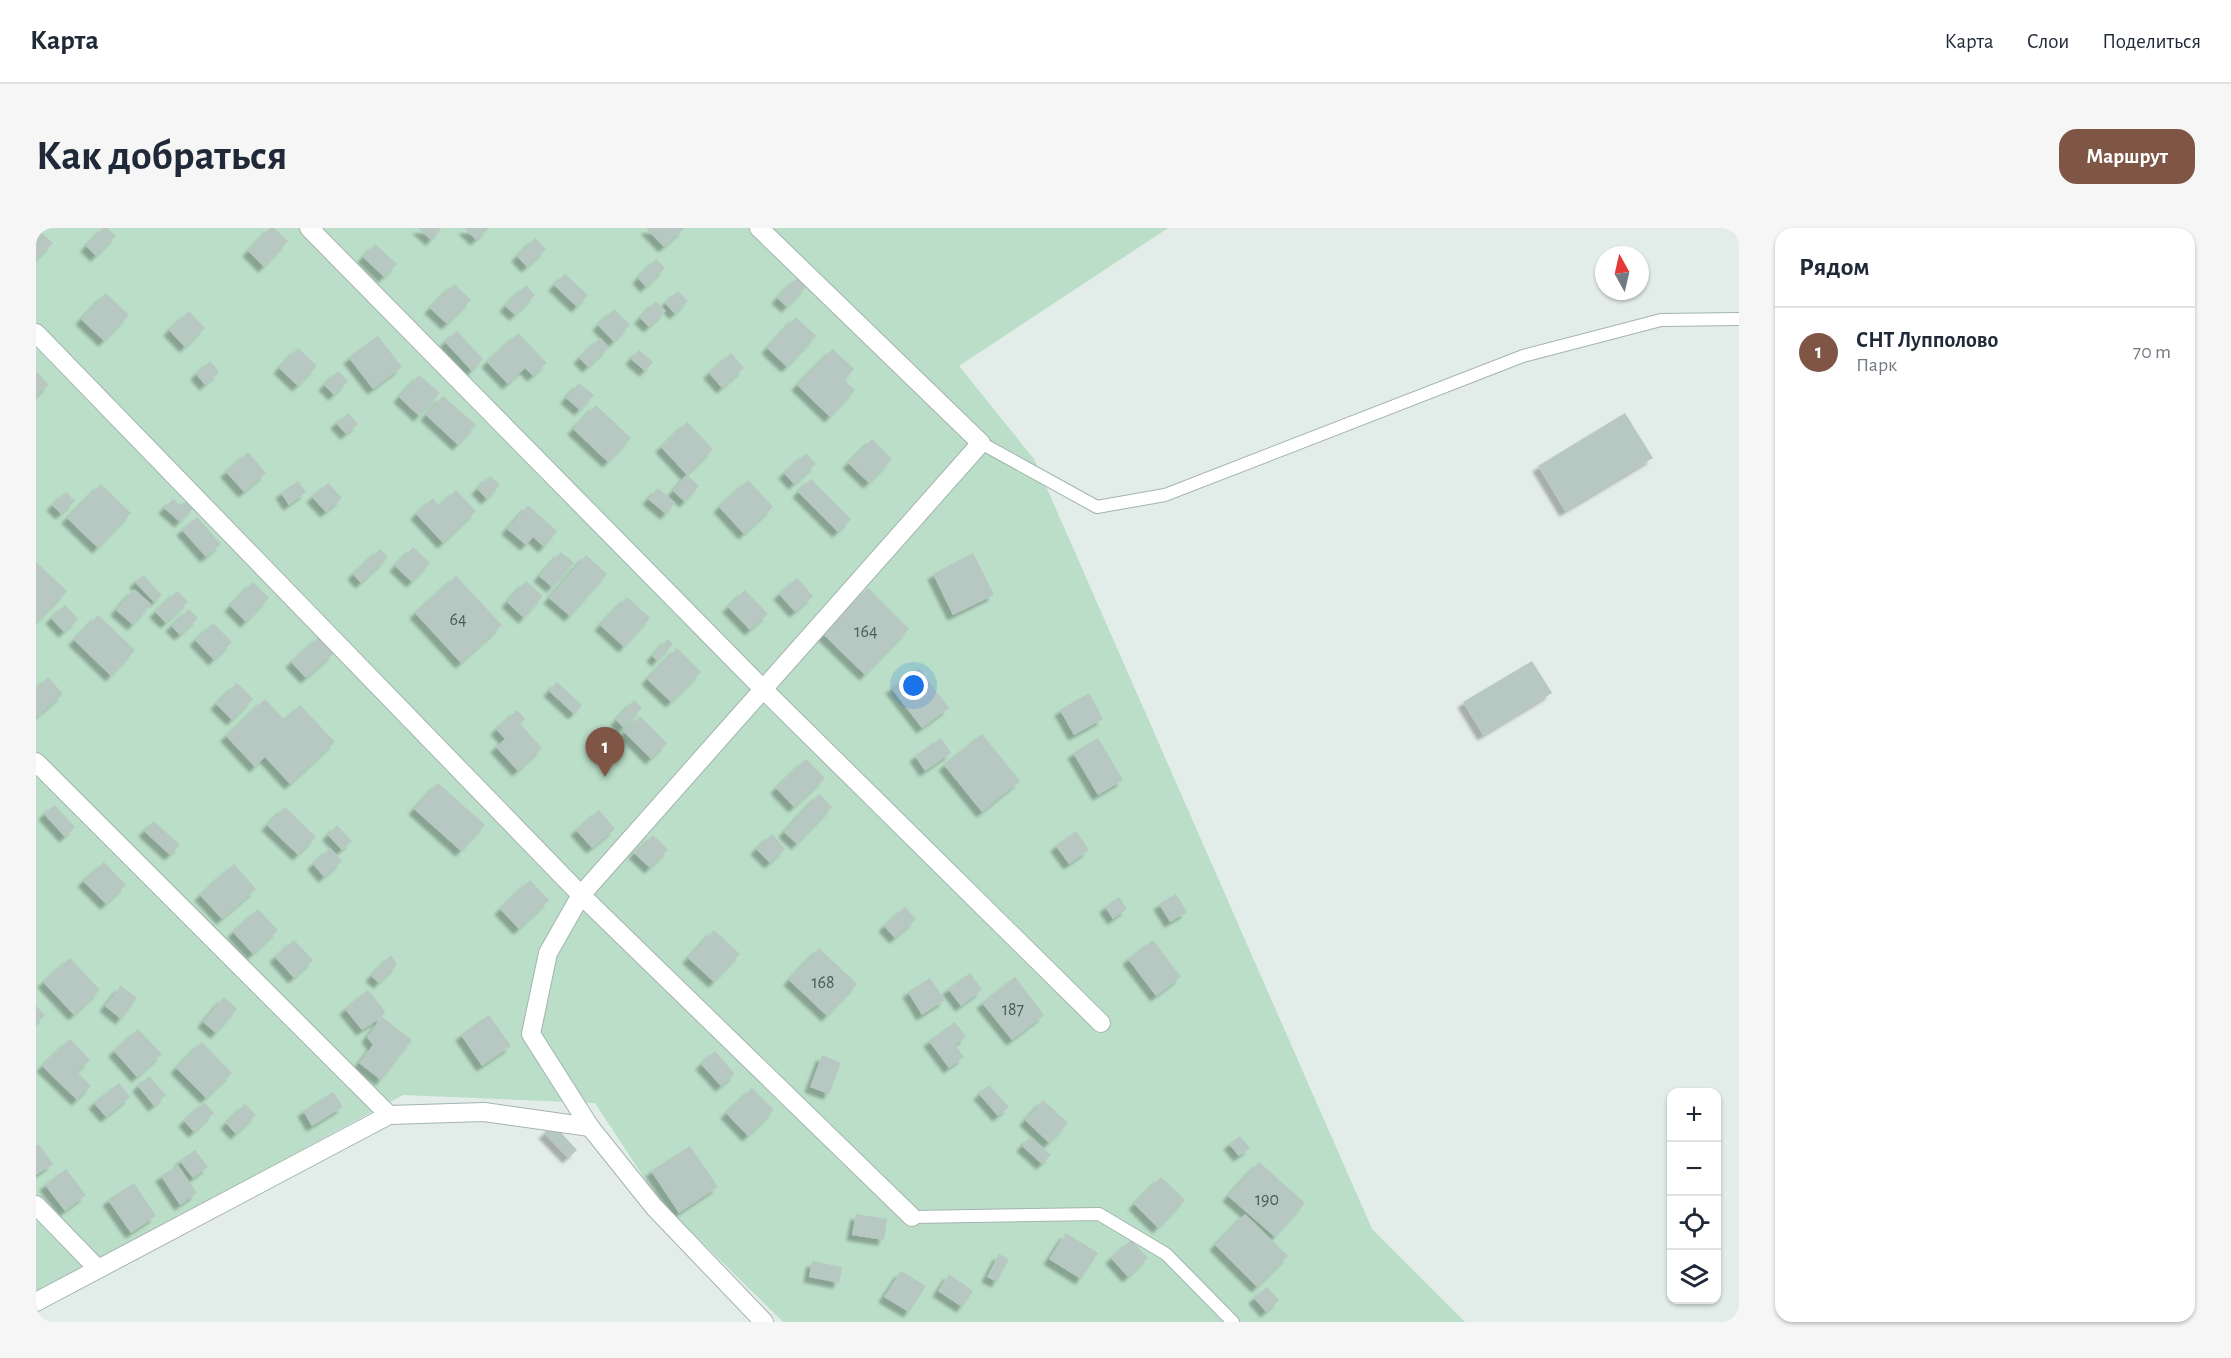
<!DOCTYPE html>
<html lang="ru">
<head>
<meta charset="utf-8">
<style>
	:root { --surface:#fff; --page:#f6f6f7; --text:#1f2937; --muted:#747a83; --line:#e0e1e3; --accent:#7f5645 }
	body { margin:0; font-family:"Alegreya Sans",sans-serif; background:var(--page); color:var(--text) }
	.controls { position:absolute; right:18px; bottom:18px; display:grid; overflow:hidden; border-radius:12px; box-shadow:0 2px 4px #0004 }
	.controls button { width:54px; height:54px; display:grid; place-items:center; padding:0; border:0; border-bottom:2px solid var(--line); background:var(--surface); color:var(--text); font:30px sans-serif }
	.compass { position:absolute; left:1559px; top:18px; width:54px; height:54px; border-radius:50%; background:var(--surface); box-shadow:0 2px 4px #0004; rotate:352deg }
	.you { position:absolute; left:878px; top:458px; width:21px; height:21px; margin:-15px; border:4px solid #fff; border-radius:50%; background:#1a73e8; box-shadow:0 0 0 9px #1a73e833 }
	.badge { display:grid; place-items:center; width:39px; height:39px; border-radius:50%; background:var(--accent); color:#fff; font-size:20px; font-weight:700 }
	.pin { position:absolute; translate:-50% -50px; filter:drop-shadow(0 2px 3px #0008) }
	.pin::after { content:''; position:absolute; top:32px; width:21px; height:18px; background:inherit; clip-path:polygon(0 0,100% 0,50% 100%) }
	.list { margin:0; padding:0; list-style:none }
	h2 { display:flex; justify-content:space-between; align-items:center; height:78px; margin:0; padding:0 24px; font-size:26px }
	h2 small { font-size:20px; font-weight:400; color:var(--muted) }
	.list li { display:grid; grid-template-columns:39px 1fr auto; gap:18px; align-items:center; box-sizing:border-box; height:90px; padding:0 24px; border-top:2px solid var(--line) }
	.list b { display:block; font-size:22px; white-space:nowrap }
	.list p { margin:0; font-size:20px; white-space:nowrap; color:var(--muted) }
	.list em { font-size:20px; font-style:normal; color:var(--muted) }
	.icon { flex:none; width:33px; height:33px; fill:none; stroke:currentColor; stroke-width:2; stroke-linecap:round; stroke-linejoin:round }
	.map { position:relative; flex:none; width:1703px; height:1094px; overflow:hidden; border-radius:18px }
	header { display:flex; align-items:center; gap:36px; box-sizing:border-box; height:84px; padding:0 30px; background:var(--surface); border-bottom:2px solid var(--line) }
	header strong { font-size:28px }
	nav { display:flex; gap:33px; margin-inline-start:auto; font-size:21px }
	.intro { display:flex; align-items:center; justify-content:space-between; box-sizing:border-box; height:144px; padding:0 36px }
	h1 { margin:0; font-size:42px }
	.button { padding:15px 27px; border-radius:18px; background:var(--accent); color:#fff; font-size:21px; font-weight:700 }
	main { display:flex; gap:36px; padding:0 36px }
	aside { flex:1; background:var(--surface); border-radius:18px; box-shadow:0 2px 4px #0004 }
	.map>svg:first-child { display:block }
	.green { fill:#badec7 }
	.building { fill:#b7c7c2; filter:url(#shadow) }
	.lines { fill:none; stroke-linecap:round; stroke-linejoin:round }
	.service-casing { stroke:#a4b4b1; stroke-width:14 }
	.minor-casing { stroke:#a4b4b1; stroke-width:20 }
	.service { stroke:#fff; stroke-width:12 }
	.minor { stroke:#fff; stroke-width:18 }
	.labels { text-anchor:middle; stroke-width:6; stroke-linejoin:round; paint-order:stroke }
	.number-label { font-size:18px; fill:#46605b }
</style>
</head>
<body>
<header>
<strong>Карта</strong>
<nav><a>Карта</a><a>Слои</a><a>Поделиться</a></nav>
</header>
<div class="intro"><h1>Как добраться</h1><a class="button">Маршрут</a></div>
<main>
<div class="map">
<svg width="1703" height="1094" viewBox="0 0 1703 1094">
	<defs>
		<filter id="shadow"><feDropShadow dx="-5.5" dy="5.5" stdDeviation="1.5" flood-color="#0004"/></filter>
	</defs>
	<rect width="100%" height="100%" fill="#e2ece9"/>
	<polygon class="green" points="0,0 1132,0 923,138 998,231 1336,1001 1429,1094 747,1094 622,971 559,875 367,867 0,1066"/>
	<g class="building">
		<polygon points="0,0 17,15 0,32"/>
		<polygon points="67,0 71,0 80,8 60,28 50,18"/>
		<polygon points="234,0 238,0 252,13 228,39 212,23"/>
		<polygon points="382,0 404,0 405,1 395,12"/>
		<polygon points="428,0 453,0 440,12"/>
		<polygon points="610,0 649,0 628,19"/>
		<polygon points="499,10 510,21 491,39 481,28"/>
		<polygon points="339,16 361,36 348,49 327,29"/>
		<polygon points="620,31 629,40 610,59 602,50"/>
		<polygon points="529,46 552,67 541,79 518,57"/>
		<polygon points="762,49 771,58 751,79 741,70"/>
		<polygon points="418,56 435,72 411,96 394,80"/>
		<polygon points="490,57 499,67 479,87 469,78"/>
		<polygon points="642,63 652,73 639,86 629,75"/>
		<polygon points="70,65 93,87 68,113 45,91"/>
		<polygon points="620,73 630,83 613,99 604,90"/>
		<polygon points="578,81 594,97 578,114 562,97"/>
		<polygon points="153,83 169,100 149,119 133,102"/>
		<polygon points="760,89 780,108 751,139 731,120"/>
		<polygon points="421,103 447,131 436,143 409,114"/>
		<polygon points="482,105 511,135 497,148 489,140 472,156 451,134"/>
		<polygon points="342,108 366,139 337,161 313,130"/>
		<polygon points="564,110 573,119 552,139 543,130"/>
		<polygon points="262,120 281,138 262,158 243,140"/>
		<polygon points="797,121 818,141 808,152 819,162 794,189 761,157"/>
		<polygon points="603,122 617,134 609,143 595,131"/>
		<polygon points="695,125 708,140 686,160 673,145"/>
		<polygon points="174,133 183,144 169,157 160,146"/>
		<polygon points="0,143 13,157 0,168"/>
		<polygon points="302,143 312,153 298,167 288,157"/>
		<polygon points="383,147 404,165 383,188 363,169"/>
		<polygon points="543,155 558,167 544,182 530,170"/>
		<polygon points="407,168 440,197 422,217 390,187"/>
		<polygon points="560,177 595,210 572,234 537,201"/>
		<polygon points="312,185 322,196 310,206 300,195"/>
		<polygon points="1589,185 1617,230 1529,283 1502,238"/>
		<polygon points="651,194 677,221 651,247 625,219"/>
		<polygon points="836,211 856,231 833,255 812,235"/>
		<polygon points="212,224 230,245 208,264 190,244"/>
		<polygon points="770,225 780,236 758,256 748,245"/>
		<polygon points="651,247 663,258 649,274 637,263"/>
		<polygon points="454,248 464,257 451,271 441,261"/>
		<polygon points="775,251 815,291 802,304 762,264"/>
		<polygon points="712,252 737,279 708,306 683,279"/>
		<polygon points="262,253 270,264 253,277 245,265"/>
		<polygon points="292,255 306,270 290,284 276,269"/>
		<polygon points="65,256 95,285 62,320 31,290"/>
		<polygon points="622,260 639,275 630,286 612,271"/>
		<polygon points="420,262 440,283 407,315 380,286 397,270 403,278"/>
		<polygon points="30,264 39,273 25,286 16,277"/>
		<polygon points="137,271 145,278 152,271 159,278 144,294 128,280"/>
		<polygon points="492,277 521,303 508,319 497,309 490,317 471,301"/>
		<polygon points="161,289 185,316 170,329 146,302"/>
		<polygon points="377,319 394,335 376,354 359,338"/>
		<polygon points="344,321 352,329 325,355 317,346"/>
		<polygon points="525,324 538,335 516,359 503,348"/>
		<polygon points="937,325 958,367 917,387 897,346"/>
		<polygon points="550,327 571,346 534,388 513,370"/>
		<polygon points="0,334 31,363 0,395"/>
		<polygon points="107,347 126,367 118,374 99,354"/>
		<polygon points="420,348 466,397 425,435 379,385"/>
		<polygon points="761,350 777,368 759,384 743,366"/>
		<polygon points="490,353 507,368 488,390 471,374"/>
		<polygon points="217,354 233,370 210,394 194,378"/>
		<polygon points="832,360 873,401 829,447 787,406"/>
		<polygon points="98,361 115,376 97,397 80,382"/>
		<polygon points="709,362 732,386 714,402 692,379"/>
		<polygon points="141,363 152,374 130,395 119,384"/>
		<polygon points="591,369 614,390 588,419 564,397"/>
		<polygon points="29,377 42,391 28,404 15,390"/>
		<polygon points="153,381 162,390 144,407 135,398"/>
		<polygon points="62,387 99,422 75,448 38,412"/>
		<polygon points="177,395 196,414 178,432 159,412"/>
		<polygon points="284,408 298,425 270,450 255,434"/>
		<polygon points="632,411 637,416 621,433 616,428"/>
		<polygon points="641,420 665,444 635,474 611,451"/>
		<polygon points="1496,433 1516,465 1447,507 1427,474"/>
		<polygon points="883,440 913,480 886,500 855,460"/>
		<polygon points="12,449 27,466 0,490 0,460"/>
		<polygon points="521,454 546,477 538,486 513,463"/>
		<polygon points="201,455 217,471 196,492 180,476"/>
		<polygon points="1053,465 1067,491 1038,507 1024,482"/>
		<polygon points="229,471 249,492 264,477 299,514 254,556 229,529 219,539 190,508"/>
		<polygon points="598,472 606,480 588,500 580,492"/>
		<polygon points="481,482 489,491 484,496 506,520 482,543 460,519 469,511 460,501"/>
		<polygon points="604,488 631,515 615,531 588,504"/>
		<polygon points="946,506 984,553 946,584 908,537"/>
		<polygon points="905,510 915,525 889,543 879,528"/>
		<polygon points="1062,510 1087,552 1062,567 1037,525"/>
		<polygon points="770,531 789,550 758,579 740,560"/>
		<polygon points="402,555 449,597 425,623 378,581"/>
		<polygon points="783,566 796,579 761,616 748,604"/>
		<polygon points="18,577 39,599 29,609 8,586"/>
		<polygon points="249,579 280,609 262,627 231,597"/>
		<polygon points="563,582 579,601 556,620 540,602"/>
		<polygon points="118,593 144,617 134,627 108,603"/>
		<polygon points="301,597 316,613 306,622 292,607"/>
		<polygon points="1040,603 1053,622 1033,636 1020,618"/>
		<polygon points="736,606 749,621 734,635 720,621"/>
		<polygon points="617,607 632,622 614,640 598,625"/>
		<polygon points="294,620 306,633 288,649 277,636"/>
		<polygon points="68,634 90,657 70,676 47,653"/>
		<polygon points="198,636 220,661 186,691 164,667"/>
		<polygon points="494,652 513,672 483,701 464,681"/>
		<polygon points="1140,666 1151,684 1134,694 1123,676"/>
		<polygon points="1083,669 1091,681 1077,691 1069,679"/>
		<polygon points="869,679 880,691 859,710 848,698"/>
		<polygon points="222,681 242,702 217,726 197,704"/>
		<polygon points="678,702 704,726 678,754 652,730"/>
		<polygon points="258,712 277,732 258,750 239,729"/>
		<polygon points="1117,712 1145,749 1120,768 1092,731"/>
		<polygon points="783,720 821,756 791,788 753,752"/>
		<polygon points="355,727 361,737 343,755 335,748"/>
		<polygon points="34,730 64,762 38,787 7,754"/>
		<polygon points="934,745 946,762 925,778 912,761"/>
		<polygon points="979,749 1008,787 976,812 946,775"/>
		<polygon points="894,750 909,772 886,787 872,764"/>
		<polygon points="85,758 101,770 85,791 69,778"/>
		<polygon points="332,762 349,783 346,789 326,802 309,781"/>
		<polygon points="188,769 201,781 180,805 167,794"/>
		<polygon points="0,778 9,787 0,796"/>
		<polygon points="453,787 475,818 446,838 425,807"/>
		<polygon points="346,789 376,812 345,852 323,835 337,817 331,809"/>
		<polygon points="919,794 930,809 919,817 928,829 913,840 893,813"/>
		<polygon points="102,801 126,826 101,849 78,823"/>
		<polygon points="34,811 54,832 41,844 55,858 41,872 6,838"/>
		<polygon points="166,814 196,845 170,870 140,840"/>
		<polygon points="679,823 699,846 685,858 665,836"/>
		<polygon points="786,827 805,835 793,866 774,859"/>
		<polygon points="113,848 130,867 118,878 102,858"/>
		<polygon points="83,855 94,869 70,889 58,875"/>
		<polygon points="953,857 973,879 962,888 943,866"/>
		<polygon points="716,860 738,882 712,908 690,885"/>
		<polygon points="297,864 307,879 276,898 267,883"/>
		<polygon points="1007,872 1032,895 1013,915 989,892"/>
		<polygon points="168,874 178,885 158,904 148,893"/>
		<polygon points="209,876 220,887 200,906 190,895"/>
		<polygon points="518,897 541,922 532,930 508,905"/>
		<polygon points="1204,908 1214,920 1203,928 1193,916"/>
		<polygon points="994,909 1015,927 1006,936 986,918"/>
		<polygon points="3,916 17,936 0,947 0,918"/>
		<polygon points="654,918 682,959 643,985 615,943"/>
		<polygon points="159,922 172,939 157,950 144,933"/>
		<polygon points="1223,934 1269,975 1239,1009 1192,968"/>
		<polygon points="142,937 161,965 144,977 125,948"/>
		<polygon points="30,941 50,967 29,983 9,957"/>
		<polygon points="1125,949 1149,972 1122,1000 1098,976"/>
		<polygon points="98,955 120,988 95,1005 72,972"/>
		<polygon points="820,986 851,991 848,1012 816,1007"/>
		<polygon points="1209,986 1252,1028 1221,1059 1179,1017"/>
		<polygon points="1030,1005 1062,1025 1045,1051 1013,1031"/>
		<polygon points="1095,1012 1112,1030 1092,1049 1075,1030"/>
		<polygon points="963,1026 973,1031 961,1054 951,1049"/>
		<polygon points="776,1033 806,1039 803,1055 773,1049"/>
		<polygon points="865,1043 890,1058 873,1084 848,1069"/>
		<polygon points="913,1046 937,1063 926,1079 902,1063"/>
		<polygon points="1231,1059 1243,1072 1230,1084 1218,1070"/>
	</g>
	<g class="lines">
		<g class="service-casing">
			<g id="service">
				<polyline points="945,215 1061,279 1129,267 1487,128 1625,92 1703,91"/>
				<polyline points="876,989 1063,986 1130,1026 1197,1094"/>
			</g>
		</g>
		<g class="minor-casing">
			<g id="minor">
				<polyline points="273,0 727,461 1065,795"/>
				<polyline points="723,0 945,215 545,667 512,725 495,806 554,899 618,979 728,1094"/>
				<polyline points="0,105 545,667 876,989"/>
				<polyline points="0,534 353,887"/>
				<polyline points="0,977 62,1041"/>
				<polyline points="0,1074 353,887 448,884 554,899"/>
			</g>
		</g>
		<use href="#service" class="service"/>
		<use href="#minor" class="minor"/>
	</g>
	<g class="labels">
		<g class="number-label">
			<text x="422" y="397">64</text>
			<text x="830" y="409">164</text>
			<text x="787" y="760">168</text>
			<text x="977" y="787">187</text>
			<text x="1231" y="977">190</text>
		</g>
	</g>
</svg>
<div class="controls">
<button>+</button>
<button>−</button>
<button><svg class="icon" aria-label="locate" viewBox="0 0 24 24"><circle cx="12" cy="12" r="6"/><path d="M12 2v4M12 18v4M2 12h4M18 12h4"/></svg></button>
<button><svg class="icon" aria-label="layers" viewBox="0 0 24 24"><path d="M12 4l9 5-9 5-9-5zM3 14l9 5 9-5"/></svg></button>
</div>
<svg class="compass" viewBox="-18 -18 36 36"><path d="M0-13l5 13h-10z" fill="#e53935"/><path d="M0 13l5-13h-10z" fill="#747a83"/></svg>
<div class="you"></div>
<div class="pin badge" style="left:569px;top:549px">1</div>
</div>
<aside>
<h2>Рядом<small></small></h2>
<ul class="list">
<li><span class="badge">1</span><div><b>СНТ Лупполово</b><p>Парк</p></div><em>70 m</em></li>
</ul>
</aside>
</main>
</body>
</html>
